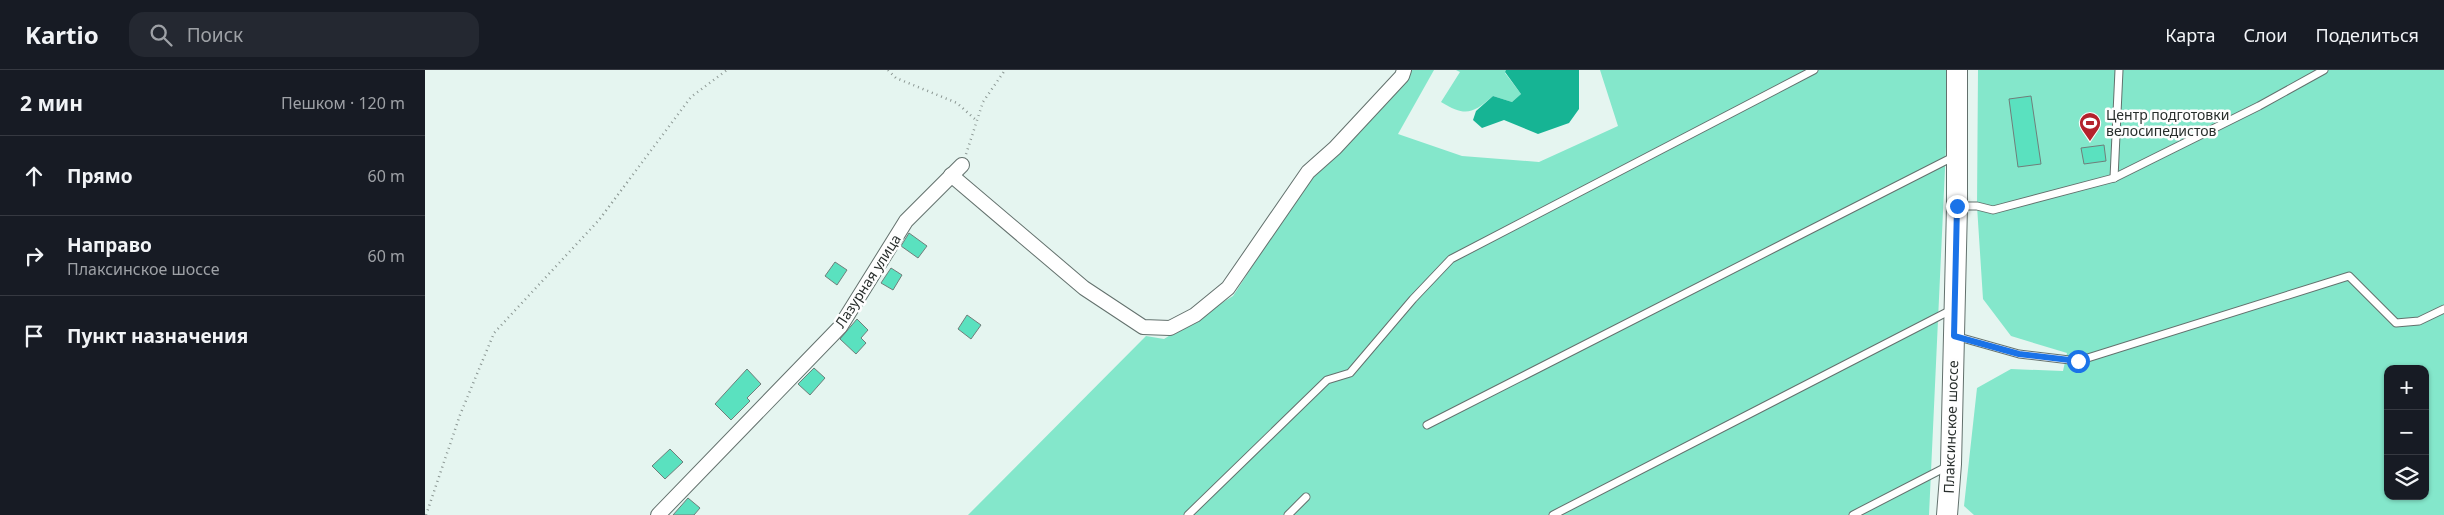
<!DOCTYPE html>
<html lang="ru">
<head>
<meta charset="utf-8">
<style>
	:root { --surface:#171b24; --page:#242831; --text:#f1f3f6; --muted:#9ea1a6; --line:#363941 }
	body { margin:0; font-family:"Noto Sans",sans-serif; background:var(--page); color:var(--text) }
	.controls { position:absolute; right:15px; bottom:15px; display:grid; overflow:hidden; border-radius:10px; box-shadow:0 1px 4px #0004 }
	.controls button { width:45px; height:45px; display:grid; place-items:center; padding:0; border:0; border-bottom:1px solid var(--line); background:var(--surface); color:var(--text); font:25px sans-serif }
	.stop { position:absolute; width:15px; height:15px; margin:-11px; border:4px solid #1a73e8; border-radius:50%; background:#fff }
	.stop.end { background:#1a73e8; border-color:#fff; box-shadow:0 1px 5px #0008 }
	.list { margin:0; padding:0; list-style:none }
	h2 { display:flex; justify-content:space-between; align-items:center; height:65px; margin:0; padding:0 20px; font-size:21px }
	h2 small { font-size:16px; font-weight:400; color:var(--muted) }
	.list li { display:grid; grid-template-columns:32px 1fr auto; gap:15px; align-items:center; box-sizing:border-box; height:80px; padding:0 20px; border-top:1px solid var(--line) }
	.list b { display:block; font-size:19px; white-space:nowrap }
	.list p { margin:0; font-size:16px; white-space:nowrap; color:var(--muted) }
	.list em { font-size:16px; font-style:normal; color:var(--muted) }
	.icon { flex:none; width:28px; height:28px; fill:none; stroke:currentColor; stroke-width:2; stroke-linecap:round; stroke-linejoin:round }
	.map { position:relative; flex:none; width:2019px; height:445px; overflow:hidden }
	header { display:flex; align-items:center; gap:30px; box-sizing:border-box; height:70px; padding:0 25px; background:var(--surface); border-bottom:1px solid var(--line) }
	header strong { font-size:24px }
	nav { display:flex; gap:28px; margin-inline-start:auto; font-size:18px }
	.search { width:350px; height:45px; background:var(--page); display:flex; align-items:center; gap:12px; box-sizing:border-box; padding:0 18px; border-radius:15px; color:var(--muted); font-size:19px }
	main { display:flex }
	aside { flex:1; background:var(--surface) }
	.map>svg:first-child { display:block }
	.green { fill:#84e7cb; fill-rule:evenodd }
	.water { fill:#16b494 }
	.building { fill:#5ae1bf; stroke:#707e7a }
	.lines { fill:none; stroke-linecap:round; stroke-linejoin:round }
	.lane-casing { stroke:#63716d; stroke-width:9 }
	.street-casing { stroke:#63716d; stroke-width:16 }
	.secondary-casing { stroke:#63716d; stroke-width:22 }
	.path { stroke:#8a9692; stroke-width:2.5; stroke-dasharray:1 4; stroke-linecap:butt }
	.lane { stroke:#fff; stroke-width:7 }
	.street { stroke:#fff; stroke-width:14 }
	.secondary { stroke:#fff; stroke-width:20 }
	.route { stroke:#1a73e8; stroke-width:6 }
	.labels { text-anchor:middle; stroke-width:5; stroke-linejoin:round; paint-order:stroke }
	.poi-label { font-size:14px; fill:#282e2c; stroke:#fefefe; text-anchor:start }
	.street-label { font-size:14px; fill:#282e2c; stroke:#fefefe }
</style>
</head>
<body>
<header>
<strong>Kartio</strong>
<div class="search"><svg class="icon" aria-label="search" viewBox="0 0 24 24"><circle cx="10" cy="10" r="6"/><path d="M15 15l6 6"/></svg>Поиск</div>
<nav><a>Карта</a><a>Слои</a><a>Поделиться</a></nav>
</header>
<main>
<aside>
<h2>2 мин<small>Пешком · 120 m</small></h2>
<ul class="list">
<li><svg class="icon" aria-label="ahead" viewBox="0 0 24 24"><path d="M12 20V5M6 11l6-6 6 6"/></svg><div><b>Прямо</b></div><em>60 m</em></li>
<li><svg class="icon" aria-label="right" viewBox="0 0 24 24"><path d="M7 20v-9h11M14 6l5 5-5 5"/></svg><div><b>Направо</b><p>Плаксинское шоссе</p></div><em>60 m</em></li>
<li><svg class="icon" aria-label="arrive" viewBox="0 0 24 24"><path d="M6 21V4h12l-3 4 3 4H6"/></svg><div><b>Пункт назначения</b></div></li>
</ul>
</aside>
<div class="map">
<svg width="2019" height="445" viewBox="0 0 2019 445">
	<rect width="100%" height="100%" fill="#e5f5f0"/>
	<g class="green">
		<polygon points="985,0 1009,0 973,64 1037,86 1114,92 1193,56 1175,0 1521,0 1522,55 1504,445 543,445 721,266 739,269 808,226 878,118 975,19"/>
		<path d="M1031,0H1081L1080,3L1096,24L1087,32L1068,26C1047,44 1041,47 1016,32L1035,2Z"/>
		<path d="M1553,0H2019V445H1549L1539,436L1552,318L1586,299L1638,301L1642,283L1586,266L1558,229L1552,136ZM1963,299H2000V426H1963Z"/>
	</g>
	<polygon class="water" points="1081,0 1154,0 1154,39 1144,53 1113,64 1079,50 1057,58 1048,50 1051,41 1068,26 1087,32 1096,24 1080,2"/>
	<g class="building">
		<polygon points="1606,26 1616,94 1593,97 1584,29"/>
		<polygon points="1679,75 1681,91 1659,94 1656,78"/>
		<polygon points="484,163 502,176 493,188 476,176"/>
		<polygon points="410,192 422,200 412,215 400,206"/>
		<polygon points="466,198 477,205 468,220 456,213"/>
		<polygon points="542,245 556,255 546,269 533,259"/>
		<polygon points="432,249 443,260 436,268 441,273 431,284 415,269"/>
		<polygon points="389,298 400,308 385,325 373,314"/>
		<polygon points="322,299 336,314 322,328 325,331 306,350 290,334"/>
		<polygon points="245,379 258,392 240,409 227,396"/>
		<polygon points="263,428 275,438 269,445 248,445"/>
	</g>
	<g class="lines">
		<g class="lane-casing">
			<g id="lane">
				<polyline points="1689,108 1694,0"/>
				<polyline points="1532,136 1552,136 1568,140 1689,108 1834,36 1899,0"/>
				<polyline points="1530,266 1594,284 1653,291 1924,206 1971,253 1994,251 2019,239"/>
				<polyline points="1002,355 1528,87"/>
				<polyline points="763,445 902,310 925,303 988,229 1026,189 1389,0"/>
				<polyline points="863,445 881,427"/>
				<polyline points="1128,445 1528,239"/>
				<polyline points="1428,445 1523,396"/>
			</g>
		</g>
		<g class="street-casing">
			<g id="street">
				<polyline points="526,105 659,218 718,257 745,258 770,245 803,218 883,102 910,78 977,6 979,0"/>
				<polyline points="233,445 415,257 481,151 537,95"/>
			</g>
		</g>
		<g class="secondary-casing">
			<polyline id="secondary" points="1522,445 1526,394 1532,136 1532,0"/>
		</g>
		<g class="path">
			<polyline points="463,0 471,8 532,33 552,51"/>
			<polyline points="541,84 558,32 580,0"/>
			<polyline points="1,445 35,345 69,263 174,150 266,27 302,0"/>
		</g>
		<use href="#lane" class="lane"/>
		<use href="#street" class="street"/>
		<use href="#secondary" class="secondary"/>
	</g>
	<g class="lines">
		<polyline class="route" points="1532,136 1529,266 1594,284 1653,291"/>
	</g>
	<defs>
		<g id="stadium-pin" transform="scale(1.125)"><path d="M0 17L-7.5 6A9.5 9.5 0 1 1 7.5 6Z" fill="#b4222c" stroke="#fefefe"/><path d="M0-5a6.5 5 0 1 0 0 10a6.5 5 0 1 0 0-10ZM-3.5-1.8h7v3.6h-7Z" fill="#fff"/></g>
	</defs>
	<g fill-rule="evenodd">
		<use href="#stadium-pin" x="1665" y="53"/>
	</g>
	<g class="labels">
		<g class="poi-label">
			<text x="1681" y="50">Центр подготовки<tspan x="1681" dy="16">велосипедистов</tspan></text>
		</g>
		<g class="street-label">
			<text transform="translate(443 211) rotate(-57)" y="5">Лазурная улица</text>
			<text transform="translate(1526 357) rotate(-88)" y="5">Плаксинское шоссе</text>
		</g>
	</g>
</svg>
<div class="controls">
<button>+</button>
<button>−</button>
<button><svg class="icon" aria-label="layers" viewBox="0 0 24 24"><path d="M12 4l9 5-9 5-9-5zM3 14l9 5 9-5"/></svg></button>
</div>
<div class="stop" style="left:1653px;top:291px"></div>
<div class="stop end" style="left:1532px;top:136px"></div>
</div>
</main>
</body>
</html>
